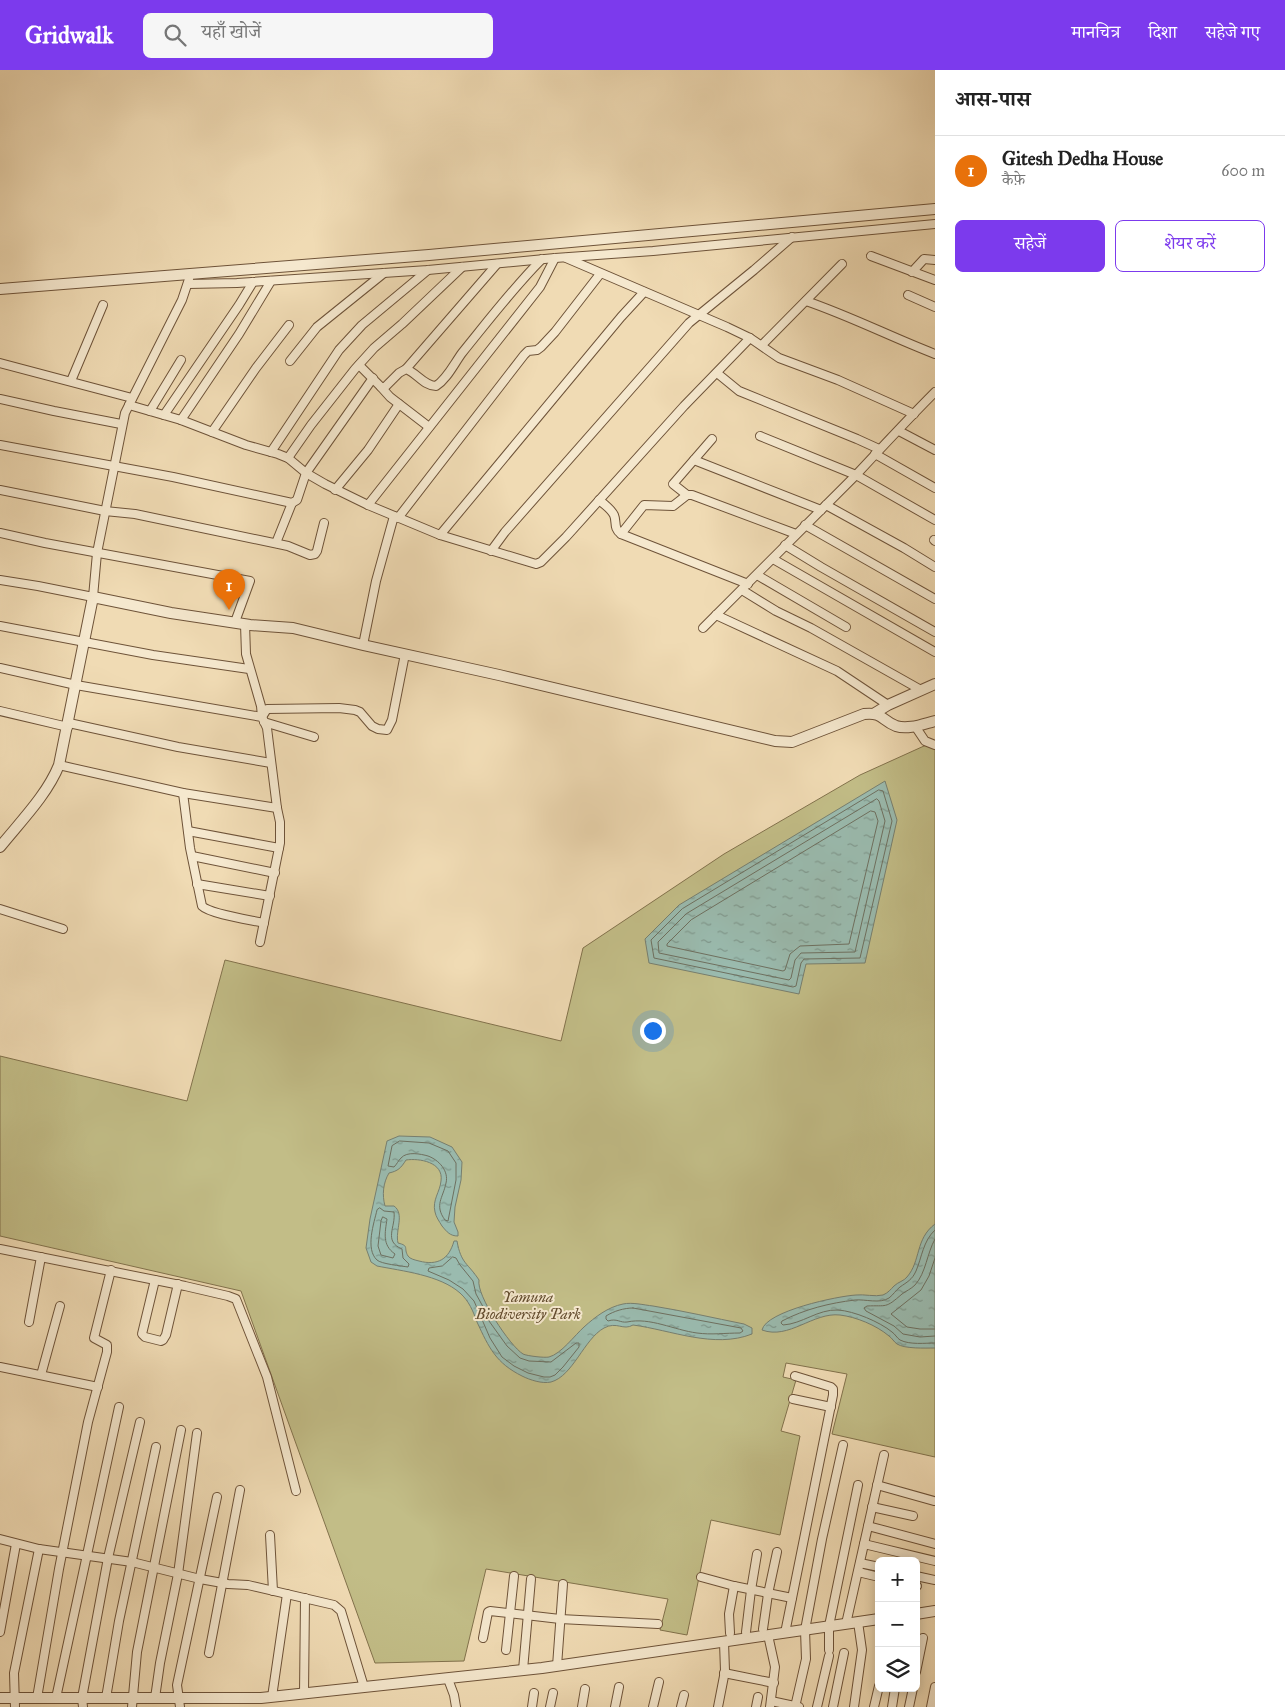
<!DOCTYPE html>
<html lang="hi">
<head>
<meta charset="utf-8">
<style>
	:root { --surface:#fff; --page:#f6f6f6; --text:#222; --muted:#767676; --line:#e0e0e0; --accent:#7c3aed }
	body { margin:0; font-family:"IM FELL Great Primer","Noto Serif Devanagari",serif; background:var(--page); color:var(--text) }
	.controls { position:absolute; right:15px; bottom:15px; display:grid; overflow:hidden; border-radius:8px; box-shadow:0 2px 12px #0003 }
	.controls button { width:45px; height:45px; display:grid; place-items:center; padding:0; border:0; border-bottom:1px solid var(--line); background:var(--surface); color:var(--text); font:25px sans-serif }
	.you { position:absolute; left:652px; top:960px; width:18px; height:18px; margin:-12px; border:4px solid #fff; border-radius:50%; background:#1a73e8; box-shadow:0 0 0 8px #1a73e833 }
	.badge { display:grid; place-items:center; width:32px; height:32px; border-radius:50%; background:var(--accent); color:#fff; font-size:16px; font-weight:700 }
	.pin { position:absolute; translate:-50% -41px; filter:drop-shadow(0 1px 2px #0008) }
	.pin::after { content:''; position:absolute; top:26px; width:18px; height:15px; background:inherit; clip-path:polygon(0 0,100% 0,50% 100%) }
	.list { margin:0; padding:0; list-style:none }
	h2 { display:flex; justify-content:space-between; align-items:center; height:65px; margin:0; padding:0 20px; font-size:21px }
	h2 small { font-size:16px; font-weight:400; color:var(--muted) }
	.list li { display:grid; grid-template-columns:32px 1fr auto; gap:15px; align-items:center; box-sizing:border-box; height:70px; padding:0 20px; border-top:1px solid var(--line) }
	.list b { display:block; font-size:19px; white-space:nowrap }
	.list p { margin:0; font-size:16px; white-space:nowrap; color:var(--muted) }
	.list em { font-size:16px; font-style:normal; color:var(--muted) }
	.actions { display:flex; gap:10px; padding:15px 20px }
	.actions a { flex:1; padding:11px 0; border:1px solid var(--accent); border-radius:8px; text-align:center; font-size:18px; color:var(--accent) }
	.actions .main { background:var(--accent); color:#fff }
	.icon { flex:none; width:28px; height:28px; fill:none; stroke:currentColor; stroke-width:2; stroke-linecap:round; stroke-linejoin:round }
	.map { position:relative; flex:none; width:935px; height:1637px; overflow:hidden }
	header { display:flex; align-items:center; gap:30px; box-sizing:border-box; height:70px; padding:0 25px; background:var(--accent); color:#fff }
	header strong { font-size:24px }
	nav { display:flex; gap:28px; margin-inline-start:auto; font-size:18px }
	.search { width:350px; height:45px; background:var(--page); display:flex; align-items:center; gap:12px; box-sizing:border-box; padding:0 18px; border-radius:8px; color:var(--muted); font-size:19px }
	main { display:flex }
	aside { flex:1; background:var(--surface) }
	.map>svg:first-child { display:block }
	.park { fill:#c2bd87; stroke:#82724c }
	.water { fill:url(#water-ripples); stroke:#777f6f }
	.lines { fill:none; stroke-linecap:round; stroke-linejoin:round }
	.shore { stroke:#6e7060; stroke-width:1 }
	.minor-casing { stroke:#6e5339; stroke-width:10 }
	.tertiary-casing { stroke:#6e5339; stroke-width:12 }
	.minor { stroke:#f5e8ce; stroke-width:8 }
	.tertiary { stroke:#f5e8ce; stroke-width:10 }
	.labels { text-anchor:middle; stroke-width:4; stroke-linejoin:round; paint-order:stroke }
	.park-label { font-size:15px; font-style:italic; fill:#634c2e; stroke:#f5e8ce }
</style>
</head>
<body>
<header>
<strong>Gridwalk</strong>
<div class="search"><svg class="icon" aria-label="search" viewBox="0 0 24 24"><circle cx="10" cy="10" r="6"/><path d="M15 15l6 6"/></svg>यहाँ खोजें</div>
<nav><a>मानचित्र</a><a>दिशा</a><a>सहेजे गए</a></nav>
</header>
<main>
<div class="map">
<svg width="935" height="1637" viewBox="0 0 935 1637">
	<defs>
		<pattern id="water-ripples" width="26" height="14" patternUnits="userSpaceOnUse" patternTransform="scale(1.25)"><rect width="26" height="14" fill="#9abbaf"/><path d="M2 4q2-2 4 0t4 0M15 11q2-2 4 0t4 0" fill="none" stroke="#7f988d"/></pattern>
	</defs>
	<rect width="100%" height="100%" fill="#f0dbb4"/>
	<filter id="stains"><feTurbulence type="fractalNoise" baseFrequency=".004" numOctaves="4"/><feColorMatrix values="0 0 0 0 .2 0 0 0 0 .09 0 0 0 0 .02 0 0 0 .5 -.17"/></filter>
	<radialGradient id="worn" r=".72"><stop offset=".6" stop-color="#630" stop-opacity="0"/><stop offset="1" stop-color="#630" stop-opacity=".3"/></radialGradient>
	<polygon class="park" points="935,671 935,1387 832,1364 847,1304 786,1293 783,1307 796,1310 781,1361 800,1366 780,1465 711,1450 687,1565 660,1560 668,1529 486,1499 464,1591 375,1593 241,1221 0,1166 0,986 187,1031 225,890 561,971 583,878 724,784 860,705"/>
	<g class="water">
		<polygon points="885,711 897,750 865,893 806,894 799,924 649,893 645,869 679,835"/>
		<path d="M399,1066L430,1067L452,1077L462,1092L461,1110L455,1137L454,1152L458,1162V1166C450,1166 447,1162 442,1156C439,1151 436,1147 435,1142C432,1130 440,1122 441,1111C444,1092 419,1088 406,1090C401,1098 398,1101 389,1103C383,1113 382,1125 385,1136H394C405,1144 395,1160 398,1173C410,1176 403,1178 408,1186C410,1189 415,1190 419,1191C438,1196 449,1189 454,1171H457C461,1194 468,1193 479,1210C476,1225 510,1276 523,1284C527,1286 545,1288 549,1287C561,1284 575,1265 584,1257C595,1247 608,1237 623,1234C632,1232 644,1235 653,1236C684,1241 714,1248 744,1254L752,1258V1264C714,1279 671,1260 633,1255C623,1261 617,1251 604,1258C584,1269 573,1306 551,1312C542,1314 530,1310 522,1306C496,1293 489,1278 477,1252C473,1241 469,1231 460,1223C440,1205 402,1201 377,1196L371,1192L366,1178L370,1149L387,1071Z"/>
		<path d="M935,1154V1278C925,1278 905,1279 897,1274C894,1272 892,1268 889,1266C876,1255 856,1247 840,1245C813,1242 789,1270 762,1260C766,1241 838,1226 856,1225C864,1224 875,1227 883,1225C888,1223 891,1219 894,1216C898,1212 904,1211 907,1207C921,1191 915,1169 935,1154Z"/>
	</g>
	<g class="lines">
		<g class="shore">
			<polygon points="879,720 883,721 892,751 860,888 804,889 801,893 796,916 793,917 654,888 651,870 682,839"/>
			<polygon points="877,729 879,731 885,751 855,882 801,883 795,890 791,908 789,910 659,883 658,872 686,844"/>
			<polygon points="871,741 875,742 878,751 849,874 800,876 790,884 785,900 783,901 667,876 667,874 691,850"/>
			<path d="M400,1071L429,1073L448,1081L456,1093V1110L448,1151L445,1150C434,1135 443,1128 446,1113C449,1101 439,1090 428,1086C421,1084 407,1081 401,1088C398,1091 397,1094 394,1097L388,1096L392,1076Z"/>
			<path d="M380,1138L384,1141L394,1142C396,1157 383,1171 402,1179L403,1188L409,1194L408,1197C402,1196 381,1194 377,1190C365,1179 374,1153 377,1140Z"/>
			<path d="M383,1147L387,1149C385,1163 382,1175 395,1184L393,1188L381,1185L378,1176L381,1151Z"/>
			<path d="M935,1160C923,1171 922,1187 916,1201C912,1210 907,1212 900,1217C896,1220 893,1225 889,1228C880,1234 865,1229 855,1230C830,1233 805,1239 782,1251L781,1253L783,1255C802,1254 818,1239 838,1240C854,1241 880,1252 892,1262C895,1264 897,1268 900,1270C910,1275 925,1273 935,1273"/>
			<path d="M935,1169C927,1183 926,1203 915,1215C911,1219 906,1221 902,1224C885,1239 887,1235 867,1236L864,1238L866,1241L894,1256L903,1264L920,1267L935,1266"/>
			<polygon points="453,1187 456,1188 460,1195 473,1211 476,1224 487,1244 489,1251 507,1276 520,1288 529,1291 551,1292 576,1273 579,1273 579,1277 563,1297 555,1305 550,1307 544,1307 528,1303 514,1296 502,1287 490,1268 474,1231 463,1219 449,1210 428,1201 429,1198 442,1196"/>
			<polyline points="935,1188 929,1206 921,1220 891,1244 907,1257 920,1259 935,1259"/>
			<path d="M633,1238L741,1258L743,1261L740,1263C726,1263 711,1265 697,1263C674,1260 650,1247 627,1252C620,1253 617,1248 608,1251L606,1249V1246C614,1241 624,1238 633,1238Z"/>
		</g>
		<g class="minor-casing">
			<g id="minor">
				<polyline points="871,186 935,210"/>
				<polyline points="566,188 727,257 750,268 779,288 838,310 914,344"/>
				<polyline points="912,202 924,189 935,190"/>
				<polyline points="188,214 237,213 428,200 555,188 653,181 935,154"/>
				<polyline points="908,225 935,237"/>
				<path d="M806,231C850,246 891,267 935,284"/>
				<polyline points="762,275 842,194"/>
				<polyline points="290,291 317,257 384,203"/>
				<polyline points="0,293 132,328"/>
				<path d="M359,295L381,317H385L399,303L406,299C417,303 424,316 436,316C447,309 454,294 462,283C488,251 513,218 542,189"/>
				<polyline points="406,299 497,194"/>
				<polyline points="717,303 739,321 857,369 879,379"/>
				<polyline points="71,311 103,235"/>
				<polyline points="381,317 390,327 429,357"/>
				<polyline points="0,329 54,341 121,354"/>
				<polyline points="129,335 181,350 246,375 278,384 288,388 306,403 325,414 368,435 440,465 536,494 541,492 566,467 684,336 750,268"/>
				<polyline points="150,341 181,290"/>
				<polyline points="164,345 239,235 253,212"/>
				<polyline points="181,350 239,264 271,211"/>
				<polyline points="899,361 935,380"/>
				<polyline points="212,362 256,298 289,255"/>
				<polyline points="760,366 856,405 935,450"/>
				<polyline points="0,375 173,407 292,433 297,430 306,403 373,308"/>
				<polyline points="271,382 339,280 362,255 428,200"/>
				<polyline points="875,384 935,418"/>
				<polyline points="288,388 311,355 355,299 374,278 402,254 462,197"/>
				<polyline points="694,390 821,440"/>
				<polyline points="0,420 105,441 135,444 288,476 310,485 315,484 317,481 324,453"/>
				<polyline points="335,420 368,380 399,334"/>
				<polyline points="687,425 673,414 712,369"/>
				<path d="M599,430C604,434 611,439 614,445C617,452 613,458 621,464L748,514"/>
				<polyline points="368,435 540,217 555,188"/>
				<polyline points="826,435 904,478 935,497"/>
				<polyline points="398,448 524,285 528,281 537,280 541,277 555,262 600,204"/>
				<polyline points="805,455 935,529"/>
				<polyline points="0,463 45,473 250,511 235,552"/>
				<polyline points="621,464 644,435 673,436 687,425 692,425 796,464"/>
				<polyline points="440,465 621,247 644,222"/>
				<polyline points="934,470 935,471"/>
				<polyline points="276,473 292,433"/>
				<polyline points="785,475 821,497 935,562"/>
				<polyline points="491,481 505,462 689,253 754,200 792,167"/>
				<polyline points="773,489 935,582"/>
				<polyline points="757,505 846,557"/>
				<polyline points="0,510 38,516 93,527 97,483 125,343 182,230 189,209"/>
				<polyline points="742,520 776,541 811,558 921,620"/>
				<polyline points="716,545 837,601 888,635"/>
				<polyline points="245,554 246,584 261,636 262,647"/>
				<polyline points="0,556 153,585 249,599"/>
				<path d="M703,558L856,405C882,377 908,349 935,322"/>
				<polyline points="363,575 376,511 394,446"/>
				<polyline points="0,598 76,615 262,647 267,658 277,738 280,752 280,773 260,872"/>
				<polyline points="0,641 68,657"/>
				<polyline points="262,647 267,639 339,638 355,640 360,642 372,656 378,659 387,660 392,650 405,584"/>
				<polyline points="264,652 314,667"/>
				<polyline points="69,653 178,677 271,693"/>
				<polyline points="915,656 925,671 935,675"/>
				<polyline points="59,695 183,723 277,738"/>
				<path d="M183,723L190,778L202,836C210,844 251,850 264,853"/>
				<polyline points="188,761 279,778"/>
				<polyline points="192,786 275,803"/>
				<polyline points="197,814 270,826"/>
				<polyline points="0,839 63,859"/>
				<polyline points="0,1179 185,1216 228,1226 236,1229 267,1307 296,1421"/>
				<polyline points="155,1210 142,1264 145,1267 161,1271 163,1270 166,1265 178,1214"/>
				<polyline points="29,1252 41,1187"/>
				<polyline points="0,1297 98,1317"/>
				<polyline points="41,1305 60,1236"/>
				<polyline points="793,1329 831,1337"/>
				<polyline points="877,1415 934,1431"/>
				<polyline points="872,1437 913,1446"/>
				<polyline points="868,1456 935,1474"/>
				<polyline points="270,1465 273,1521"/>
				<polyline points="0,1469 39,1479 132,1492 200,1509 228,1514 248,1515 334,1535 341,1541 364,1617"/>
				<polyline points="864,1474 935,1491"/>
				<polyline points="860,1493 879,1497"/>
				<polyline points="858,1502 879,1507"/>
				<polyline points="916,1506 935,1510"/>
				<polyline points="701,1507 734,1516 792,1528"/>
				<polyline points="916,1515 917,1516"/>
				<polyline points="846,1554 884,1385"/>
				<polyline points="763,1559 768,1524 777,1482"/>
				<polyline points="0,1562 16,1474"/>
				<polyline points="746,1562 751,1520 757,1484"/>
				<polyline points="730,1563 729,1544 734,1516"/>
				<polyline points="785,1563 833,1325 833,1319 831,1317 795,1306"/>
				<polyline points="768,1565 775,1597 770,1637"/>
				<polyline points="483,1568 488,1542 490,1541 560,1549 658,1554"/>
				<polyline points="506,1580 514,1506"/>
				<polyline points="829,1580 829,1556 858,1415"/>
				<polyline points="209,1583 240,1420"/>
				<polyline points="557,1596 563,1514"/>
				<polyline points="523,1600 531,1509"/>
				<polyline points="916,1602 923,1568"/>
				<polyline points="724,1603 774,1613"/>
				<polyline points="448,1609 454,1625 456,1637"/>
				<polyline points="304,1624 305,1528"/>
				<polyline points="272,1627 287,1524"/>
				<polyline points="37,1628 59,1499 88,1352 107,1282 107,1275 94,1268 111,1200"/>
				<polyline points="56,1628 119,1337"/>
				<polyline points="106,1628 119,1551 156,1377"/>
				<polyline points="155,1628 160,1593 178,1504 197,1363"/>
				<polyline points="771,1631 799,1637"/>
				<polyline points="15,1637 14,1603 39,1479"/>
				<polyline points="83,1637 82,1628 108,1488 140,1352"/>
				<polyline points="132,1637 137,1582 181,1360"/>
				<polyline points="180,1637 177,1615 217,1427"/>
				<polyline points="532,1637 534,1623"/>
				<polyline points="550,1637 553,1623"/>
				<polyline points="582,1637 585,1619"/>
				<polyline points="615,1637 619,1617"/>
				<polyline points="653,1637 659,1612"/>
				<polyline points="681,1637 684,1625"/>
				<polyline points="718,1637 725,1601 724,1572"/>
				<polyline points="756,1637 758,1627"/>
				<polyline points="795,1637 806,1589 805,1560 822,1469 843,1375"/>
				<polyline points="817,1637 829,1586"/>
				<polyline points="833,1637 844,1583"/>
				<polyline points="854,1637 862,1580 858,1552"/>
				<polyline points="874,1637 879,1616"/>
				<polyline points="892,1637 895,1618"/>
				<polyline points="909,1637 913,1618"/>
				<polyline points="931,1637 935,1617"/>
			</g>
		</g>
		<g class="tertiary-casing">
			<g id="tertiary">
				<polyline points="0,219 429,185 935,139"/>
				<polyline points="875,643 888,635 935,614"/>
				<path d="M0,777C20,752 47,725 59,695L93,527L171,543L250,555L293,558L363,575L499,605L775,671L792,672L864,644C883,642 881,650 896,656C908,660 923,654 935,651"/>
				<polyline points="916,1544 935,1541"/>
				<polyline points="0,1628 261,1628 542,1598 879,1549"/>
			</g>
		</g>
		<use href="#minor" class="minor"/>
		<use href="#tertiary" class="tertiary"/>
	</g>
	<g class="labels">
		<g class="park-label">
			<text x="528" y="1232">Yamuna<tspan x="528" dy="17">Biodiversity Park</tspan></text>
		</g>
	</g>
	<rect width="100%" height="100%" filter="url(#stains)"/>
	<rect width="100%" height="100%" fill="url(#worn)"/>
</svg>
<div class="controls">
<button>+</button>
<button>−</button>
<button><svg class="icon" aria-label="layers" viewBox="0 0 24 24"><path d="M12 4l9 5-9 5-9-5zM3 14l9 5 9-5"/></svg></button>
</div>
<div class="you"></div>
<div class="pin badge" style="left:229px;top:540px;background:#e8710a">1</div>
</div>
<aside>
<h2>आस-पास<small></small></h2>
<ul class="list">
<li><span class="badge" style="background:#e8710a">1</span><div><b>Gitesh Dedha House</b><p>कैफ़े</p></div><em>600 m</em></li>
</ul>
<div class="actions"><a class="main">सहेजें</a><a>शेयर करें</a></div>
</aside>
</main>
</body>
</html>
